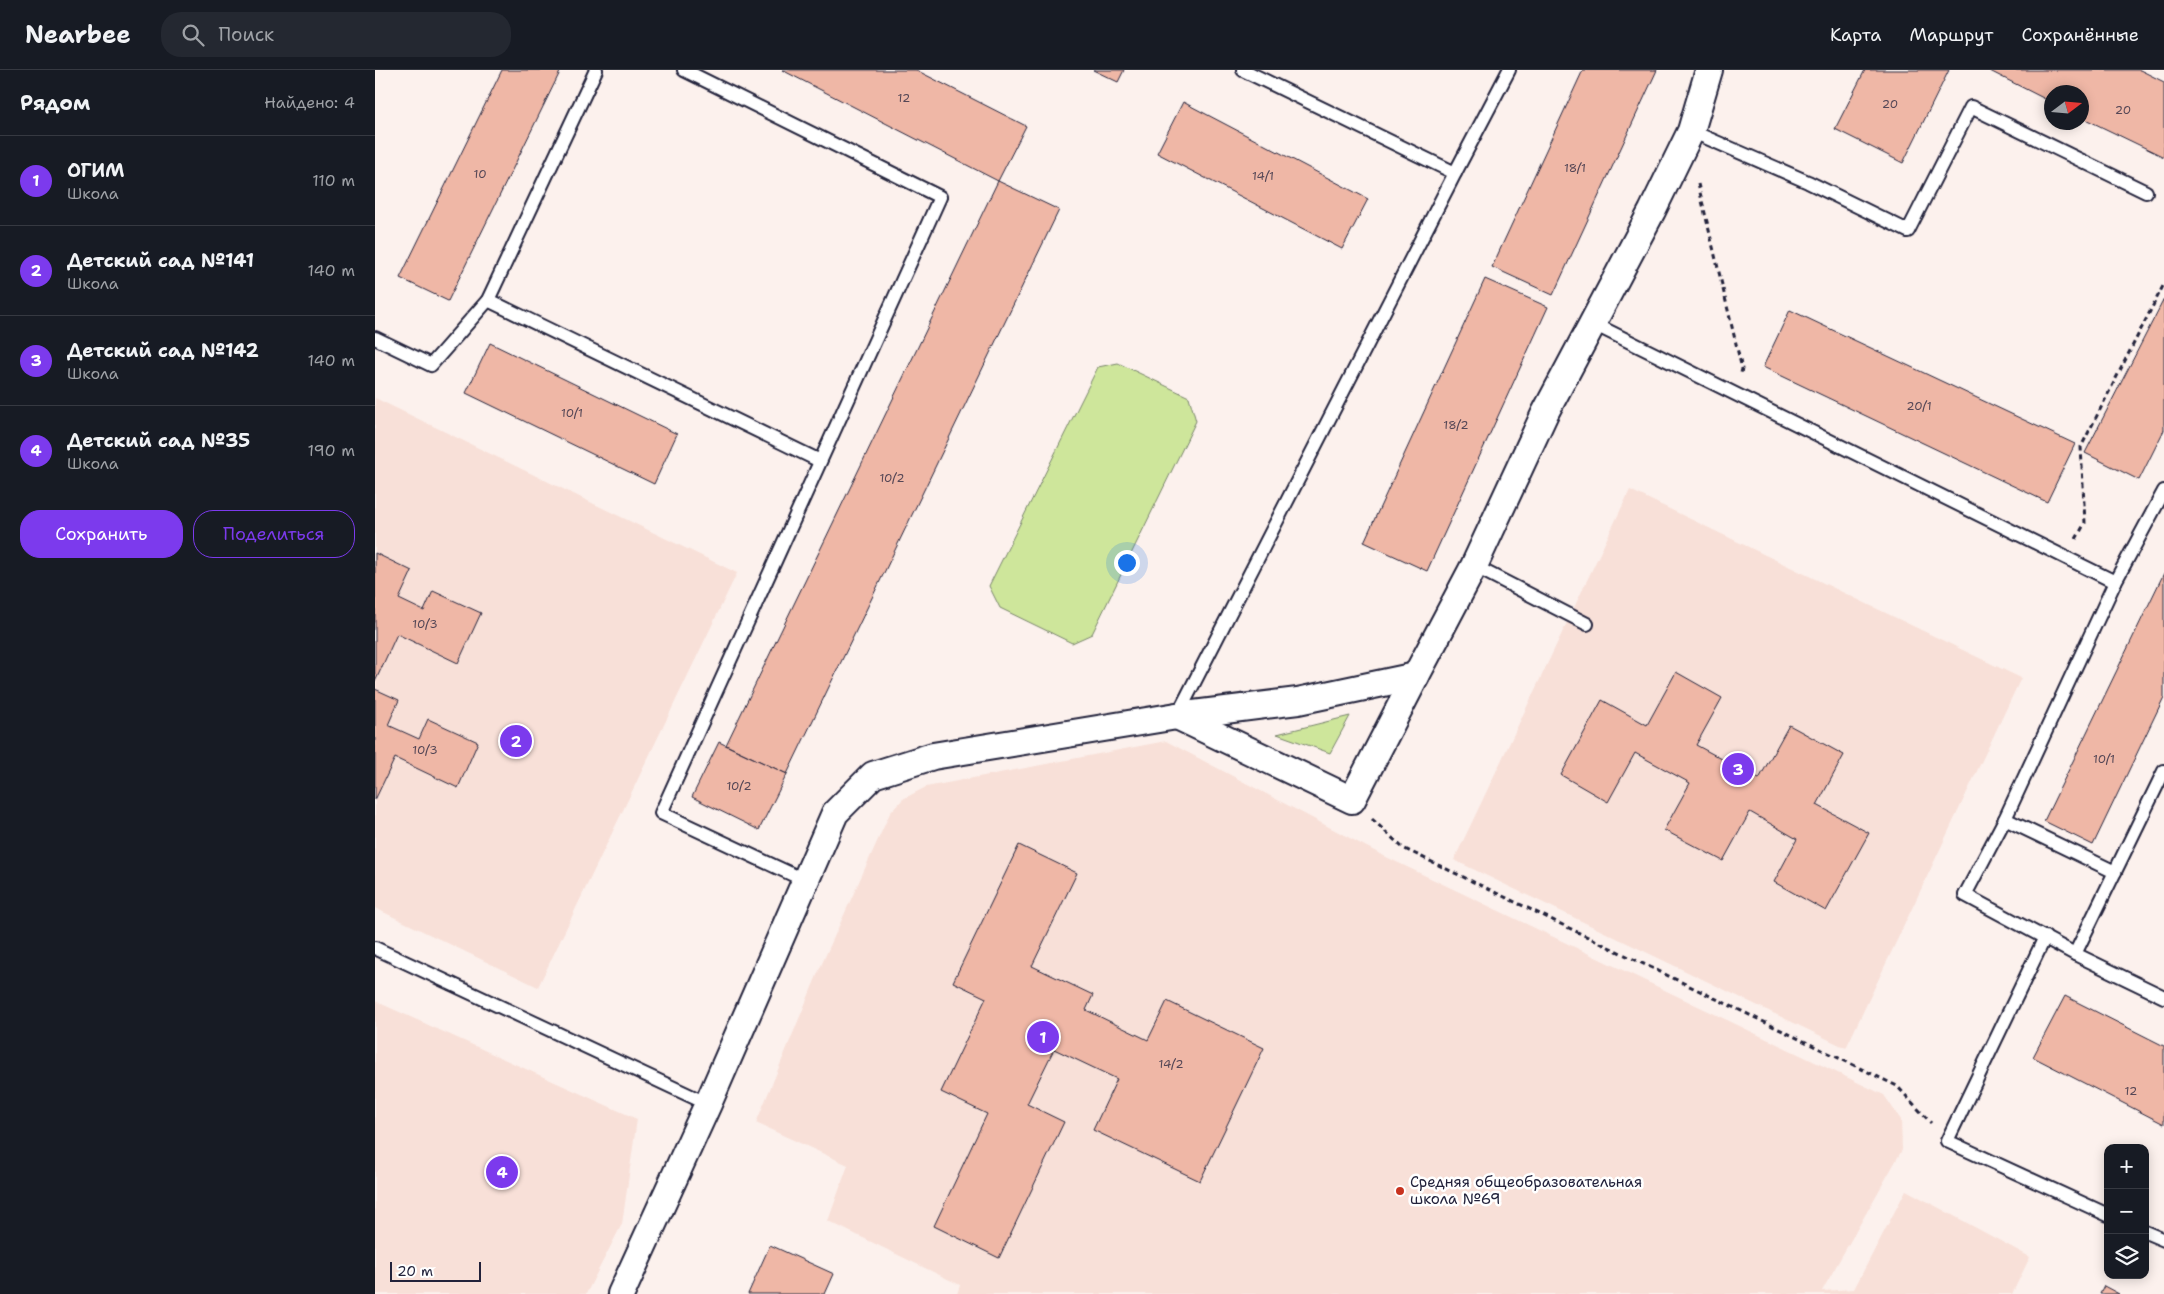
<!DOCTYPE html>
<html lang="ru">
<head>
<meta charset="utf-8">
<style>
	:root { --surface:#171b24; --page:#242831; --text:#f1f3f6; --muted:#9ea1a6; --line:#363941; --accent:#7c3aed }
	body { margin:0; font-family:"Shantell Sans",sans-serif; background:var(--page); color:var(--text) }
	.controls { position:absolute; right:15px; bottom:15px; display:grid; overflow:hidden; border-radius:10px; box-shadow:0 2px 12px #0003 }
	.controls button { width:45px; height:45px; display:grid; place-items:center; padding:0; border:0; border-bottom:1px solid var(--line); background:var(--surface); color:var(--text); font:25px sans-serif }
	.compass { position:absolute; left:1669px; top:15px; width:45px; height:45px; border-radius:50%; background:var(--surface); box-shadow:0 2px 12px #0003; rotate:74deg }
	.scale { position:absolute; left:15px; bottom:12px; width:91px; box-sizing:border-box; padding-left:5px; border:2px solid #22223b; border-top:0; font-size:14px; line-height:18px; white-space:nowrap; color:#22223b; -webkit-text-stroke:4px #fff; paint-order:stroke }
	.you { position:absolute; left:751px; top:492px; width:18px; height:18px; margin:-12px; border:4px solid #fff; border-radius:50%; background:#1a73e8; box-shadow:0 0 0 8px #1a73e833 }
	.badge { display:grid; place-items:center; width:32px; height:32px; border-radius:50%; background:var(--accent); color:#fff; font-size:16px; font-weight:700 }
	.pin { position:absolute; translate:-50% -50%; border:2px solid #fff; box-shadow:0 1px 5px #0006 }
	.list { margin:0; padding:0; list-style:none }
	h2 { display:flex; justify-content:space-between; align-items:center; height:65px; margin:0; padding:0 20px; font-size:21px }
	h2 small { font-size:16px; font-weight:400; color:var(--muted) }
	.list li { display:grid; grid-template-columns:32px 1fr auto; gap:15px; align-items:center; box-sizing:border-box; height:90px; padding:0 20px; border-top:1px solid var(--line) }
	.list b { display:block; font-size:19px; white-space:nowrap }
	.list p { margin:0; font-size:16px; white-space:nowrap; color:var(--muted) }
	.list em { font-size:16px; font-style:normal; color:var(--muted) }
	.actions { display:flex; gap:10px; padding:15px 20px }
	.actions a { flex:1; padding:11px 0; border:1px solid var(--accent); border-radius:20px; text-align:center; font-size:18px; color:var(--accent) }
	.actions .main { background:var(--accent); color:#fff }
	.icon { flex:none; width:28px; height:28px; fill:none; stroke:currentColor; stroke-width:2; stroke-linecap:round; stroke-linejoin:round }
	.map { position:relative; flex:none; width:1789px; height:1224px; overflow:hidden }
	header { display:flex; align-items:center; gap:30px; box-sizing:border-box; height:70px; padding:0 25px; background:var(--surface); border-bottom:1px solid var(--line) }
	header strong { font-size:24px }
	nav { display:flex; gap:28px; margin-inline-start:auto; font-size:18px }
	.search { width:350px; height:45px; background:var(--page); display:flex; align-items:center; gap:12px; box-sizing:border-box; padding:0 18px; border-radius:20px; color:var(--muted); font-size:19px }
	main { display:flex }
	aside { flex:1; background:var(--surface) }
	.map>svg:first-child { display:block }
	.built { fill:#f8e0d8 }
	.green { fill:#cee69b; stroke:#78846b }
	.building { fill:#efb7a6; stroke:#22223b }
	.lines { fill:none; stroke-linecap:round; stroke-linejoin:round }
	.lane-casing { stroke:#22223b; stroke-width:16 }
	.street-casing { stroke:#22223b; stroke-width:30 }
	.path { stroke:#22223b; stroke-width:3; stroke-dasharray:5 4; stroke-linecap:butt }
	.lane { stroke:#fff; stroke-width:12 }
	.street { stroke:#fff; stroke-width:26 }
	.poi-dot { fill:#c8321e; stroke:#fff; stroke-width:2 }
	.labels { text-anchor:middle; stroke-width:5; stroke-linejoin:round; paint-order:stroke }
	.number-label { font-size:12px; fill:#554756 }
	.poi-label { font-size:15px; fill:#22223b; stroke:#fff; text-anchor:start }
</style>
</head>
<body>
<header>
<strong>Nearbee</strong>
<div class="search"><svg class="icon" aria-label="search" viewBox="0 0 24 24"><circle cx="10" cy="10" r="6"/><path d="M15 15l6 6"/></svg>Поиск</div>
<nav><a>Карта</a><a>Маршрут</a><a>Сохранённые</a></nav>
</header>
<main>
<aside>
<h2>Рядом<small>Найдено: 4</small></h2>
<ul class="list">
<li><span class="badge">1</span><div><b>ОГИМ</b><p>Школа</p></div><em>110 m</em></li>
<li><span class="badge">2</span><div><b>Детский сад №141</b><p>Школа</p></div><em>140 m</em></li>
<li><span class="badge">3</span><div><b>Детский сад №142</b><p>Школа</p></div><em>140 m</em></li>
<li><span class="badge">4</span><div><b>Детский сад №35</b><p>Школа</p></div><em>190 m</em></li>
</ul>
<div class="actions"><a class="main">Сохранить</a><a>Поделиться</a></div>
</aside>
<div class="map">
<svg width="1789" height="1224" viewBox="0 0 1789 1224">
	<rect width="100%" height="100%" fill="#fcf1ed"/>
	<filter id="ink" filterUnits="userSpaceOnUse"><feTurbulence type="fractalNoise" baseFrequency=".02" numOctaves="2"/><feDisplacementMap in="SourceGraphic" scale="10" xChannelSelector="R" yChannelSelector="G"/><feConvolveMatrix kernelMatrix="1 2 1 2 8 2 1 2 1" color-interpolation-filters="sRGB"/></filter>
	<g filter="url(#ink)">
		<g class="built">
			<polygon points="0,328 362,503 163,917 0,838"/>
			<polygon points="1255,420 1646,608 1471,978 1079,790"/>
			<polygon points="791,671 1007,785 1509,1025 1526,1050 1527,1080 1447,1221 1479,1219 1531,1120 1655,1187 1637,1224 582,1224 585,1215 453,1151 473,1095 381,1053 445,898 515,743 528,729 551,717"/>
			<polygon points="0,931 262,1049 247,1154 211,1224 0,1224"/>
		</g>
		<g class="green">
			<polygon points="743,293 814,327 821,351 717,564 697,573 625,538 614,516 723,297"/>
			<polygon points="975,646 955,683 902,664"/>
		</g>
		<g class="building">
			<polygon points="127,0 186,0 73,231 25,208"/>
			<polygon points="407,0 541,0 651,56 623,111"/>
			<polygon points="718,0 749,0 743,12"/>
			<polygon points="1208,0 1282,0 1178,225 1117,197"/>
			<polygon points="1490,0 1574,0 1528,93 1460,59"/>
			<polygon points="1613,0 1765,0 1789,12 1789,87 1706,47 1706,22 1676,22 1676,32"/>
			<polygon points="808,32 993,129 967,179 782,83"/>
			<polygon points="623,111 684,140 412,704 351,675"/>
			<polygon points="1110,209 1173,237 1052,501 989,472"/>
			<polygon points="1789,229 1789,360 1764,410 1710,383"/>
			<polygon points="1415,240 1700,374 1672,432 1388,297"/>
			<polygon points="115,273 302,364 279,414 91,323"/>
			<polygon points="0,483 37,501 24,529 49,541 58,521 106,543 83,593 22,564 0,612"/>
			<polygon points="1789,503 1789,627 1718,775 1669,751"/>
			<polygon points="1301,602 1347,628 1321,675 1384,709 1414,655 1469,685 1442,735 1494,763 1451,841 1399,812 1422,769 1375,742 1348,791 1289,760 1315,713 1260,683 1233,732 1186,705 1227,630 1272,655"/>
			<polygon points="0,619 24,630 13,655 44,669 53,649 103,672 83,718 20,688 0,730"/>
			<polygon points="344,672 412,704 384,760 317,727"/>
			<polygon points="644,775 702,803 657,896 718,925 711,940 773,970 792,931 889,978 825,1111 718,1060 742,1009 679,979 652,1034 689,1052 624,1188 559,1156 612,1044 566,1022 611,928 578,912"/>
			<polygon points="1690,926 1789,976 1789,1054 1658,987"/>
			<polygon points="395,1175 459,1204 450,1224 373,1224"/>
			<polygon points="1729,1216 1744,1224 1725,1224"/>
		</g>
		<g class="lines">
			<g class="lane-casing">
				<g id="lane">
					<polyline points="309,0 565,127 286,743 429,810"/>
					<polyline points="868,0 1080,103 1134,0"/>
					<polyline points="1316,61 1433,112 1533,161 1596,37 1771,122"/>
					<polyline points="113,230 445,391"/>
					<polyline points="1219,254 1740,512 1789,421"/>
					<polyline points="0,268 56,295 113,230 221,0"/>
					<polyline points="1099,496 1212,554"/>
					<polyline points="802,646 1080,103"/>
					<polyline points="1789,701 1700,884 1789,927"/>
					<polyline points="1630,749 1590,825 1700,884"/>
					<polyline points="1740,802 1630,749 1740,512"/>
					<polyline points="1670,867 1572,1071 1733,1145"/>
					<polyline points="0,878 333,1034"/>
					<polyline points="1770,1162 1789,1170"/>
				</g>
			</g>
			<g class="street-casing">
				<g id="street">
					<polyline points="802,646 977,730 1041,606"/>
					<polyline points="246,1224 333,1034 460,743 498,705 558,686 802,646 923,631 1041,606 1099,496 1170,343 1277,141 1316,61 1334,0"/>
				</g>
			</g>
			<g class="path">
				<polyline points="1323,114 1367,299 1366,303"/>
				<polyline points="1701,469 1710,453 1706,377 1789,214"/>
				<polyline points="997,749 1028,778 1522,1016 1556,1053"/>
			</g>
			<use href="#lane" class="lane"/>
			<use href="#street" class="street"/>
		</g>
	</g>
	<circle class="poi-dot" cx="1025" cy="1121" r="5"/>
	<g class="labels">
		<g class="number-label">
			<text x="529" y="32">12</text>
			<text x="1515" y="38">20</text>
			<text x="1748" y="44">20</text>
			<text x="1200" y="102">18/1</text>
			<text x="105" y="108">10</text>
			<text x="888" y="110">14/1</text>
			<text x="1544" y="340">20/1</text>
			<text x="197" y="347">10/1</text>
			<text x="1081" y="359">18/2</text>
			<text x="517" y="412">10/2</text>
			<text x="50" y="558">10/3</text>
			<text x="50" y="684">10/3</text>
			<text x="1729" y="693">10/1</text>
			<text x="364" y="720">10/2</text>
			<text x="796" y="998">14/2</text>
			<text x="1756" y="1025">12</text>
		</g>
		<g class="poi-label">
			<text x="1035" y="1117">Средняя общеобразовательная<tspan x="1035" dy="17">школа №69</tspan></text>
		</g>
	</g>
</svg>
<div class="controls">
<button>+</button>
<button>−</button>
<button><svg class="icon" aria-label="layers" viewBox="0 0 24 24"><path d="M12 4l9 5-9 5-9-5zM3 14l9 5 9-5"/></svg></button>
</div>
<svg class="compass" viewBox="-18 -18 36 36"><path d="M0-13l5 13h-10z" fill="#e53935"/><path d="M0 13l5-13h-10z" fill="#9ea1a6"/></svg>
<div class="scale">20 m</div>
<div class="you"></div>
<div class="pin badge" style="left:668px;top:967px">1</div>
<div class="pin badge" style="left:141px;top:671px">2</div>
<div class="pin badge" style="left:1363px;top:699px">3</div>
<div class="pin badge" style="left:127px;top:1102px">4</div>
</div>
</main>
</body>
</html>
